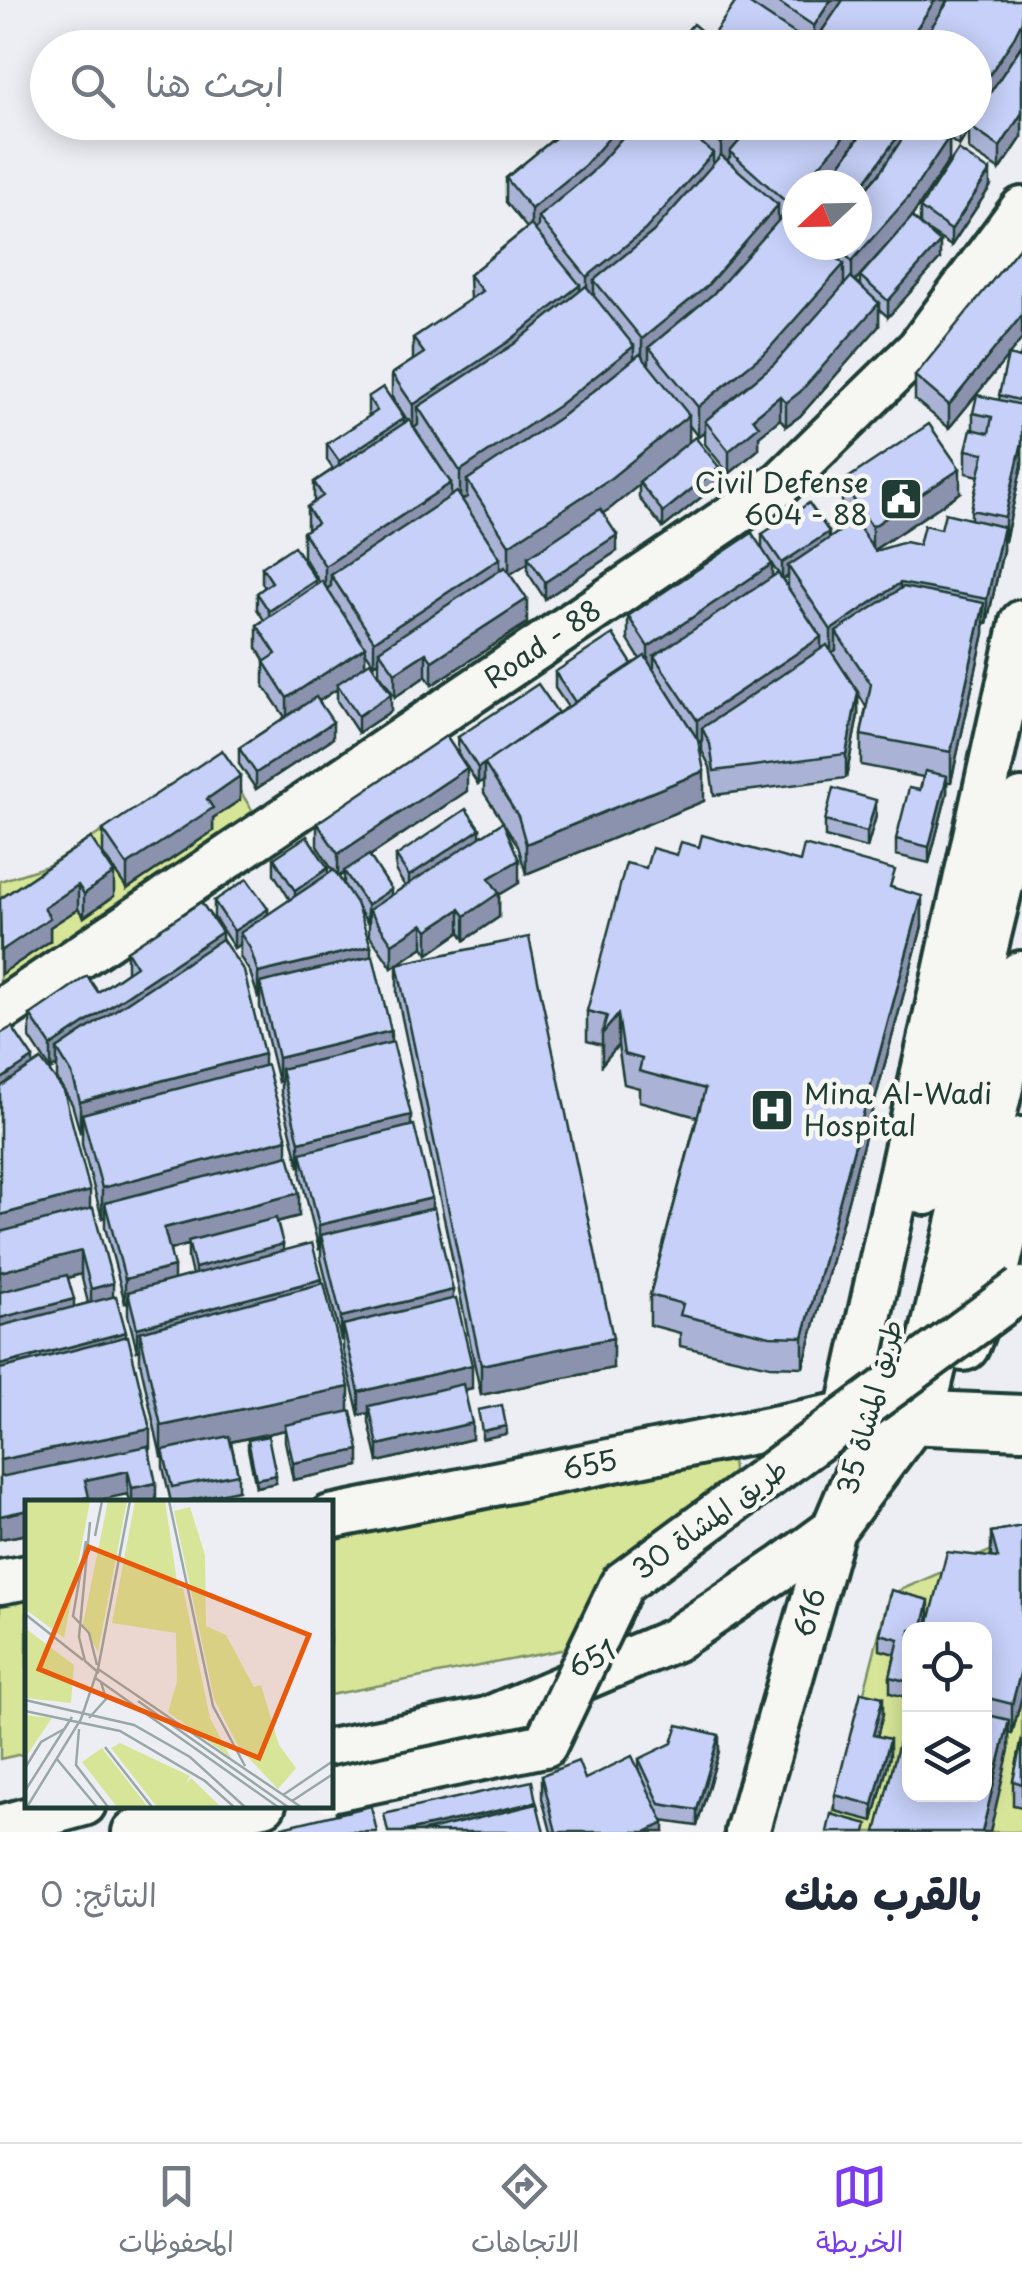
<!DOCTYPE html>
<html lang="ar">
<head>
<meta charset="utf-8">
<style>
	:root { --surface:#fff; --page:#f2f2f3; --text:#1f2937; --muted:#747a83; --line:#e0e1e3; --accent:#7c3aed }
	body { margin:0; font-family:"Playpen Sans","Playpen Sans Arabic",sans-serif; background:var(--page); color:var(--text); direction:rtl }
	.controls { position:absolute; right:30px; bottom:30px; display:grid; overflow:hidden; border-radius:20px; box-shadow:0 5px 25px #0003 }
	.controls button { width:90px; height:90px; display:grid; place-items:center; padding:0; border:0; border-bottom:2px solid var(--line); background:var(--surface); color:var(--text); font:50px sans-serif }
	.compass { position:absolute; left:782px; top:170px; width:90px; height:90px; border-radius:50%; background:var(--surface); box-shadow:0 5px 25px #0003; rotate:248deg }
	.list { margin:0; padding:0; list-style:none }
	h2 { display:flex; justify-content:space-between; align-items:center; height:130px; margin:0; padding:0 40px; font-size:42px }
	h2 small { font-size:32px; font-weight:400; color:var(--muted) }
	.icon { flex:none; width:55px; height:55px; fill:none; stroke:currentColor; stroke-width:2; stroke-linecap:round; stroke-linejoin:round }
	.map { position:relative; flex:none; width:1022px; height:1832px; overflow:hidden; direction:ltr }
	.search { position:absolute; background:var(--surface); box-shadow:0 5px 25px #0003; left:30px; right:30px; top:30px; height:110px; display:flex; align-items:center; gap:25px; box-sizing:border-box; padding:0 35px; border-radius:55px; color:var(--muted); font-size:38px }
	.sheet { height:310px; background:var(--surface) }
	nav { display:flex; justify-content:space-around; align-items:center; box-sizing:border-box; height:140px; border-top:2px solid var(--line); background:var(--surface); font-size:28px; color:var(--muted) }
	nav a { display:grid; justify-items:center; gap:5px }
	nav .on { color:var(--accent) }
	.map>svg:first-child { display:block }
	.green { fill:#d7e598; stroke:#7b9166; stroke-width:2.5; fill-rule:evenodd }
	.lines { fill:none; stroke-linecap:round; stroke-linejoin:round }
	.minor-casing { stroke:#1f3d34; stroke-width:50 }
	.major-casing { stroke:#1f3d34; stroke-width:60 }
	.minor { stroke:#f6f6f2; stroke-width:42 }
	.major { stroke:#f6f6f2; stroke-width:52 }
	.minor-bridge-casing { stroke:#1f3d34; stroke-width:50; stroke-linecap:butt }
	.minor-bridge { stroke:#f6f6f2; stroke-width:42 }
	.wall { fill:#aab3d5; stroke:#1f3d34; stroke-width:2.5; fill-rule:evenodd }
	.shaded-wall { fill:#8b92ae; stroke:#1f3d34; stroke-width:2.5 }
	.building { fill:#c6d0f8; stroke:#1f3d34; stroke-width:2.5 }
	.labels { text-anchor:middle; stroke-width:9; stroke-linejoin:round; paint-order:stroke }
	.poi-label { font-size:28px; fill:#1f3d34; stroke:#f6f6f2; text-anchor:end }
	.street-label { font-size:28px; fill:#1f3d34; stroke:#f6f6f2 }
	.inset-road { fill:none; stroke:#9aa7a7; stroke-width:2.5 }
	.view { fill:#e8590c; fill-opacity:0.15; stroke:#e8590c; stroke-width:5 }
	.inset-edge { fill:none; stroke:#1f3d34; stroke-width:5 }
</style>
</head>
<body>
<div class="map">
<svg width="1022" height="1832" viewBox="0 0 1022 1832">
	<rect width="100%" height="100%" fill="#eceef3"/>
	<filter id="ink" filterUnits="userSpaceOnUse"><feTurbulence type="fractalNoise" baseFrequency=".01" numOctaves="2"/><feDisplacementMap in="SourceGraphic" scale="20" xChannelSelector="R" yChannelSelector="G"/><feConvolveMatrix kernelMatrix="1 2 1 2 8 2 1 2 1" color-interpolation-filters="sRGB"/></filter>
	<g filter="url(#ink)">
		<g class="green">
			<polygon points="219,758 254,813 0,986 0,881 47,866"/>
			<polygon points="732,1459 734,1482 571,1648 330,1695 330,1539"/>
			<path d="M1022,1537V1832H828L889,1595ZM910,1630H984V1794H910Z"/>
			<polygon points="27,1599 27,1753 0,1759 0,1604"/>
		</g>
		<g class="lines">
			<g class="minor-casing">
				<g id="minor">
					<path id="s1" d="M0,1011L781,483L919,348L1022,209"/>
					<polyline points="926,1193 1022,800"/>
					<path id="s2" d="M330,1517L848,1413L1022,622"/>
					<polyline points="0,1582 28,1577"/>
					<polyline points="330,1751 487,1719 674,1640 784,1566 833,1530 857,1473 879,1383"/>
					<polyline points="0,1827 84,1804"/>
					<polyline points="134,1832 264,1804"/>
					<path id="s3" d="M747,1832L833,1530L917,1417"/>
				</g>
			</g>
			<g class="major-casing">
				<g id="major">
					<polyline points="963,1344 993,1266 1022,1144"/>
					<polyline points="884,1416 1022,1422"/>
					<polyline points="917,1417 1022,978"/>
				</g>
			</g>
			<use href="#minor" class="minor"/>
			<use href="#major" class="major"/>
			<g class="minor-bridge-casing">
				<polyline id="minor-bridge" points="330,1790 545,1745 622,1584 1022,1289"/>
			</g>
			<use href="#minor-bridge" class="minor-bridge"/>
		</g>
		<g class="wall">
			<path d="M749,0H947L940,13L1022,45V137L1000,170L969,150V130L959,146L949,139V160L909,221L855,281L860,286V276L920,224V208L990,187L951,246L924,228L940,259L888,317L879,309V326L800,416L786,426L780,419L759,436V449L729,474L705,444V432L698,437L689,425V442L719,483L663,528L639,498V485L603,513L617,551L545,599L528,573V563L510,574L527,623L432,685L426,676L395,697L379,673V661L374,664L365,651V665L391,711L358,733L337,701V689L319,701L333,738L256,789L239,764V748L285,717L264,686V662H265L257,648V625L264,620L257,609V593L265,587L262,583V567L316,585L320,583L303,556V532L307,530V507L314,502V482L333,469L327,460V444L370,416L368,414V397L404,423L408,421L392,397V374L413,360V338L470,300L469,275L527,228L506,202V178L556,137L569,122H868L843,161L906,134L913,122H974V48H822V36L815,48H811L803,42V48L707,45L749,3ZM838,168L830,179V185H857V245H797V185L823,184Z"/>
			<path d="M1022,350V465L1005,541L1003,540V550L987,623L984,622V633L951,782H947V793L929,863L896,855V839L920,790L923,777L861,765V735L866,707L858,693V715L846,778L714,795L710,767L702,751V740L699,742L704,801L526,874L518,846L505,825L519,883L499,895V917L465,940L460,932L428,954L423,947L398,964L613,1368L481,1395L397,994V964L392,968L369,934V920L367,922L357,907L371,956L453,1299L472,1388L465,1390L472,1439L378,1462L369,1422V1413L359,1415L343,1349V1340H341L321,1259V1248L319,1249L301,1176V1165L299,1166L281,1092V1081L278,1082L260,1007V996L258,997L250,972L240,957V944L234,948L214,917V901L268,915L290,900L274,874V858L328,874L333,871L317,846V823L467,791L370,856L391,896L405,886L396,872V856L480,837L503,822L484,793V780L478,784L458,754V737L558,713L568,707L555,688V672L632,664L640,659L628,640V616L762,549V534L829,539L853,522L842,506V482L960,493L874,550L875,551L919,545L941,529L971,520V510L979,476L966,473V450L973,430V413L999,400L1008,356L949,428L915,400V376L1008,355L1020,358ZM772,565L778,573L772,577ZM788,576V588L783,579ZM344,873V885L339,877Z"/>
			<polygon points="240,800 213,818 213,831 127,889 103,854 103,830"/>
			<polygon points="876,816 867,848 825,837 825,821"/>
			<polygon points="91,838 114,896 84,917 78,909 50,927 50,941 1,974 0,899"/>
			<polygon points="699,847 895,888 922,926 803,1367 770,1366 680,1346 680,1333 650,1325 650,1295 697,1117 639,1101 639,1088 624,1084 618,1045 602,1064 602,1045 587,1041 587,1011 646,868"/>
			<path d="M222,939L264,1066L287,1156L299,1216L277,1222L283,1251L322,1284L359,1466L293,1480L285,1441V1430L231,1442L238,1474V1490L180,1502H171L163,1467V1456H161L140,1362V1350L137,1351L128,1315V1302L125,1303L105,1227V1217L102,1218L82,1144V1132H80L72,1104L57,1079V1065L51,1070L30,1038V1015L98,992L127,972V951ZM188,1245V1258L192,1275L174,1280L170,1250Z"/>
			<path d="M33,1065L90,1208L113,1296L126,1336L150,1454L156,1502H130L128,1494L28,1502V1534L0,1539ZM81,1274L88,1303L74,1307L68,1278Z"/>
			<polygon points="248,1440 276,1483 256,1487 248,1449"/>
			<polygon points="1022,1526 1022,1696 1012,1734 1009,1733 1009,1750 984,1794 984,1630 991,1557 991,1532"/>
			<polygon points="929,1616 926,1630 910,1630 909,1698 890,1693 890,1677 895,1654 880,1650 880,1634"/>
			<polygon points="883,1714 877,1736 890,1756 873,1821 835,1811 835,1795"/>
			<polygon points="1022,1739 1022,1807 1013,1805 1013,1781"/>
			<polygon points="719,1751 697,1826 662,1821 664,1832 551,1832 542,1798 542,1775 585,1779 639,1770 639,1759"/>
		</g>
		<g class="shaded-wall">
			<polygon points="831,0 846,0 822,31 822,36 814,48 814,26"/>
			<polygon points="935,0 947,0 937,21 919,48 904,48"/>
			<polygon points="1022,21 1022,44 974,122 974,98"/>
			<polygon points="707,36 707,48 697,48"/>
			<polygon points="1022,113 1022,137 1000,170 1000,147"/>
			<polygon points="623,122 644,122 584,190 538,217 538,227 531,233 531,209"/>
			<polygon points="740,122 761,122 730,152 730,157 721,167 721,144"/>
			<polygon points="853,122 868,122 839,167 823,185 802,185"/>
			<polygon points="959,122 974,122 969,126 969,130 959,146"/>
			<polygon points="906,125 906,141 857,210 857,193"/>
			<polygon points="949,137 949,160 909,221 852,284 852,261"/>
			<polygon points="713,153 713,177 645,254 594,280 594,295 587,301 587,277"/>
			<polygon points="990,171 990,187 951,246 951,230"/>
			<polygon points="797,190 797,212 795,210 795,217 786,226 786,202"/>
			<polygon points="778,205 778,235 706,317 649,347 649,363 642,369 642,339"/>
			<polygon points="940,242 940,259 888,317 888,301"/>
			<polygon points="844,264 844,294 767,381 705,421 705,432 698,437 698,407"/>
			<polygon points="580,285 580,308 418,407 418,425 413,429 413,405"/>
			<polygon points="879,303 879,326 800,416 786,426 786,403"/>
			<polygon points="1022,315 1022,339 949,428 949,405"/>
			<polygon points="634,346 634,376 467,480 467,497 460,501 460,471"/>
			<polygon points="780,396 780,419 759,436 759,449 729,474 729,451 753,418"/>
			<polygon points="689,415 689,445 639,482 639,485 611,508 531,561 528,557 528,563 509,575 509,545"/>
			<polygon points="404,418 404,435 339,478 339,461"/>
			<polygon points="1022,442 1022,465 1005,541 1005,517"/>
			<polygon points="719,467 719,483 663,528 663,512"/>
			<polygon points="960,469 960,493 872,551 872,527"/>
			<polygon points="451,483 451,507 331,575 331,586 325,590 325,566"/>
			<polygon points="1003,527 1003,550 987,623 987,599"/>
			<polygon points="829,532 829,549 788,566 788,576 782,580 782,563"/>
			<polygon points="617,535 617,551 545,599 545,582"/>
			<polygon points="500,558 500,582 379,650 379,661 374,664 374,641"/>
			<polygon points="772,564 772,587 654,656 654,667 648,671 648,647"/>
			<polygon points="316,580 316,596 269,627 269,611"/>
			<polygon points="900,583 900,606 836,632 836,650 831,653 831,630"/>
			<polygon points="527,599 527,623 432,685 432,661"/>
			<polygon points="984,603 984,633 951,782 951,752"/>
			<polygon points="821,637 821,660 702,728 702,740 697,744 697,720"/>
			<polygon points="365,647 365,670 337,684 337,689 287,722 287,698"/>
			<polygon points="426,653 426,676 395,697 395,673"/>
			<polygon points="858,692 858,715 846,778 846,754"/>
			<polygon points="391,694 391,711 358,733 358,716"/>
			<polygon points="333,722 333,738 256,789 256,773"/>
			<polygon points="484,764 484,780 478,784 478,768"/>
			<polygon points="467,768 467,791 338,877 338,854"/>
			<polygon points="704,771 704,801 526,874 526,844"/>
			<polygon points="240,776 240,800 213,818 213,831 127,889 127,865 207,799"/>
			<polygon points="947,776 947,793 929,863 929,847"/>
			<polygon points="876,800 876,816 867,848 867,832"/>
			<polygon points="480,829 480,846 409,893 409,876"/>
			<polygon points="519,860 519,883 499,895 499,917 465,940 465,916 489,878"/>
			<polygon points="328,868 328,884 295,907 295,891"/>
			<polygon points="114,873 114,896 84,917 84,894"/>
			<polygon points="78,885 78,909 50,927 50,941 1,974 1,951 44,908"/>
			<polygon points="391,889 391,905 369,910 369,920 367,922 367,905"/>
			<polygon points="922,896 922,926 803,1367 803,1337"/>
			<polygon points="268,909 268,926 240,933 240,944 234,948 234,931"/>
			<polygon points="460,909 460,932 428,954 428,930"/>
			<polygon points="423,924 423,947 392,968 392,944"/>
			<polygon points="222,932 222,955 57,1049 57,1065 51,1070 51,1046"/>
			<polygon points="371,946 371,970 260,983 260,996 258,997 258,973"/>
			<polygon points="618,1015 618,1045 602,1064 602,1034"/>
			<polygon points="391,1031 391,1054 281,1069 281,1081 278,1082 278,1058"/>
			<polygon points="264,1054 264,1084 82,1114 82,1132 80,1132 80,1102"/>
			<polygon points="33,1058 33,1082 0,1104 0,1080"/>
			<polygon points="411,1115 411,1139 301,1153 301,1165 299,1166 299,1142"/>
			<polygon points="287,1139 287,1169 105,1203 105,1217 102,1218 102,1188"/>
			<polygon points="90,1191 90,1221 0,1245 0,1215"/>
			<polygon points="299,1193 299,1216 164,1251 164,1228"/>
			<polygon points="432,1198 432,1222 321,1235 321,1248 319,1249 319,1225"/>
			<polygon points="283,1244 283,1261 195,1284 195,1268"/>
			<polygon points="81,1251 81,1274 0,1296 0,1272"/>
			<polygon points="174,1267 174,1290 128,1292 128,1302 125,1303 125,1279"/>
			<polygon points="322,1279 322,1303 140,1332 140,1350 137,1351 137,1328"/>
			<polygon points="113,1283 113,1307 91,1312 91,1289"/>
			<polygon points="453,1290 453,1313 343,1325 343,1340 341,1340 341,1317"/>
			<polygon points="74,1299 74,1315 0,1335 0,1318"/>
			<polygon points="126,1332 126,1356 0,1388 0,1365"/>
			<polygon points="613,1338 613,1368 481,1395 481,1365"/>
			<polygon points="472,1365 472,1388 371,1412 369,1406 369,1413 359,1415 359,1392"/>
			<polygon points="349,1387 349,1417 285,1425 285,1430 165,1456 163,1450 163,1456 161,1456 161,1426"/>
			<polygon points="472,1423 472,1439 378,1462 378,1445"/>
			<polygon points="506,1426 506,1434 482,1439 482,1431"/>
			<polygon points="150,1429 150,1459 0,1490 0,1460"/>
			<polygon points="359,1450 359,1466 293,1480 293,1463"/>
			<polygon points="128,1471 128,1494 90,1502 66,1502 85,1480"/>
			<polygon points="276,1475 276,1483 256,1487 256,1479"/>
			<polygon points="156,1483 156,1502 132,1502 132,1488"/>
			<polygon points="28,1510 28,1534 0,1539 0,1516"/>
			<polygon points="929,1600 929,1616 926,1630 922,1630"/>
			<polygon points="1022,1666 1022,1696 1012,1734 1012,1704"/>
			<polygon points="883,1697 883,1714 873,1752 873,1735"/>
			<polygon points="1009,1720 1009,1750 990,1832 982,1832"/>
			<polygon points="719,1735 719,1751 697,1826 697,1810"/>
			<polygon points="890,1739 890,1756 873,1821 873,1805"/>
			<polygon points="536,1802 536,1818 474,1832 402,1832"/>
			<polygon points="664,1823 664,1832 646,1832"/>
		</g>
		<g class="building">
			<polygon points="737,0 744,0 803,39 797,48 704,48"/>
			<polygon points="775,0 831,0 814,26"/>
			<polygon points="843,0 935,0 904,48 847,48 822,31"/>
			<polygon points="949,0 1022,0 1022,21 1012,41 974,98 974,48 918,48"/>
			<polygon points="693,24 707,36 697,48 672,48"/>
			<polygon points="1022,45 1022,113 1000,147 969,126 971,122 974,122 974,117"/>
			<polygon points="569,122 623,122 584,166 531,209 506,178 556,137"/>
			<polygon points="636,122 678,122 713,153 645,230 587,277 538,217 591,173"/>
			<polygon points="698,122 740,122 721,144"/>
			<polygon points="756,122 853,122 839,143 802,185 797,185 797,190 786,202 730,152"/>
			<polygon points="870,122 902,122 906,125 857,193 857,185 839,185 830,179"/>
			<polygon points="913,122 928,122 949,137 909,197 852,261 834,245 857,245 857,199 879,174"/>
			<polygon points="958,150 990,171 951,230 920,208"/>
			<polygon points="721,155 778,205 706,287 642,339 594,280 653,232"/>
			<polygon points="786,212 797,222 797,245 822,245 844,264 767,351 698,407 649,347 713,294"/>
			<polygon points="912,217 940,242 888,301 860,276"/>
			<polygon points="531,225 580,285 508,342 413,405 392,374 424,353 413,338 482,291 469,275"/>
			<polygon points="1022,244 1022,315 949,405 915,376"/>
			<polygon points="851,277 879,303 800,392 786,403 780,396 753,418 759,426 729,451 705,421 774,364"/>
			<polygon points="586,286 634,346 558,406 460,471 418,407 514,344"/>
			<polygon points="1022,350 1022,401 999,395 1008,355 1020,358"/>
			<polygon points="640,354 689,415 611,478 509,545 467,480 565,414"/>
			<polygon points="383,387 404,418 339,461 327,444 377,411 368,397"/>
			<polygon points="977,395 1022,405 1022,442 1005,517 971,510 984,453 966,450 971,429 989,433 992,417 973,413"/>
			<polygon points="409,420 451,483 325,566 303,532 317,523 307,507 323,496 314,482"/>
			<polygon points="929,424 960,469 872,527 842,482"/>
			<polygon points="695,437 719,467 663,512 639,482"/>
			<polygon points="457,492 500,558 374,641 331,575"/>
			<polygon points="809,503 829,532 782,563 762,534"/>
			<polygon points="600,509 617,535 545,582 528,557"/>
			<polygon points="945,513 1003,527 987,599 900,583 831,630 788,566 855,521 875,551 905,542 919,545 924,525 941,529"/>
			<polygon points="752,533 772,564 648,647 628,616"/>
			<polygon points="294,546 316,580 269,611 257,593 272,582 262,567"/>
			<polygon points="505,567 527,599 432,661 426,653 395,673 379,650"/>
			<polygon points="778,573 821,637 697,720 654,656"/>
			<polygon points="322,581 365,647 287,698 264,662 276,654 257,625"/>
			<polygon points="903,587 984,603 951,752 861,735 871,684 836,632"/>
			<polygon points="613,634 632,664 575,702 555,672"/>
			<polygon points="827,645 858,692 846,754 714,771 710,744 702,728"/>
			<polygon points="645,656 698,740 704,771 526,844 518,816 484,763"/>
			<polygon points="370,662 391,694 358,716 337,684"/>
			<polygon points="538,684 558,713 478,768 458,737"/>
			<polygon points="316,697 333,722 256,773 239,748"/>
			<polygon points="446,736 467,768 338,854 317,823"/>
			<polygon points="222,750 240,776 207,799 213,808 127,865 103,830"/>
			<polygon points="925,771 947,776 929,847 896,839 909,788 920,790"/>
			<polygon points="833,788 876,800 867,832 825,821"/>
			<polygon points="466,809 480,829 409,876 396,856"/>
			<polygon points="503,822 519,860 489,878 499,893 465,916 460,909 428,930 423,924 392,944 369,910"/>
			<polygon points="702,835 800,862 804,845 895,870 890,887 922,896 803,1337 770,1336 680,1315 683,1304 650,1295 705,1089 639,1071 642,1059 624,1054 618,1015 602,1034 607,1016 587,1011 626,863 646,868 652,848 677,855 681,842 699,847"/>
			<polygon points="307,836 328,868 295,891 274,858"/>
			<polygon points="91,838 114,873 84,894 78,885 44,908 50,918 1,951 0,899"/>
			<polygon points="369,855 391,889 367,905 344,871"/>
			<polygon points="334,870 356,903 371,946 258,973 250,948 240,933"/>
			<polygon points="247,879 268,909 234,931 214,901"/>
			<polygon points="201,902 222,932 51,1046 30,1015 87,976 98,992 136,966 127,951"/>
			<polygon points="529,937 613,1338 481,1365 397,964"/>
			<polygon points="222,939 244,971 264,1054 80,1102 72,1074 57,1049"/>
			<polygon points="373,956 391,1031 278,1058 260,983"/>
			<polygon points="12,1027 33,1058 0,1080 0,1034"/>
			<polygon points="393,1042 411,1115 299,1142 281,1069"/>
			<polygon points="41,1060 64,1091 90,1191 0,1215 0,1087"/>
			<polygon points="267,1065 287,1139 102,1188 82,1114"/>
			<polygon points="414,1125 432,1198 319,1225 301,1153"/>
			<polygon points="289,1155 299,1193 164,1228 174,1267 125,1279 105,1203"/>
			<polygon points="93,1208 113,1283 91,1289 81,1251 0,1272 0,1232"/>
			<polygon points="434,1208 453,1290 341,1317 321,1235"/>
			<polygon points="276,1218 283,1244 195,1268 188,1241"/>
			<polygon points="312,1243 322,1279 137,1328 128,1292"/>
			<polygon points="67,1275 74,1299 0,1318 0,1292"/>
			<polygon points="324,1283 349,1387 161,1426 140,1332"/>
			<polygon points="116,1296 126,1332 0,1365 0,1326"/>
			<polygon points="456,1298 472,1365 359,1392 343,1325"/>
			<polygon points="128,1336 150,1429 0,1460 0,1369"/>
			<polygon points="463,1384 472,1423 378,1445 369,1406"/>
			<polygon points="502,1405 506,1426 482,1431 478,1410"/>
			<polygon points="351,1411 359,1450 293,1463 285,1425"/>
			<polygon points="229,1436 238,1474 172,1487 163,1450"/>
			<polygon points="268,1436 276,1475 256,1479 248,1440"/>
			<polygon points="148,1446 156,1483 132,1488 128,1471 85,1480 89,1497 66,1502 28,1502 28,1510 0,1516 0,1477"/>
			<polygon points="1022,1526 1022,1666 1012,1704 984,1697 984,1630 927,1630 947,1552 998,1558 991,1532"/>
			<polygon points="891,1590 929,1600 922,1630 910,1630 909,1682 890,1677 899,1639 880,1634"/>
			<polygon points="861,1692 883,1697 873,1735 890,1739 873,1805 835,1795"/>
			<polygon points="910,1699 910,1794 984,1794 984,1714 1009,1720 982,1832 876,1832"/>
			<polygon points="678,1725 719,1735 697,1810 660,1804 639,1759 672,1743"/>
			<polygon points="1022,1739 1022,1784 1013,1781"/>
			<polygon points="632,1756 664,1823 646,1832 556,1832 542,1775 578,1761 585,1779"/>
			<polygon points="532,1781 536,1802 402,1832 388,1832 384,1814"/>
			<polygon points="537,1804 544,1832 421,1832"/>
			<polygon points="371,1806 377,1832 262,1832"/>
			<polygon points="831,1814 868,1824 866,1832 827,1832"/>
		</g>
	</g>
	<defs>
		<g id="civic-square" transform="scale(2.25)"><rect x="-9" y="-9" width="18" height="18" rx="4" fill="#1f3d34" stroke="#f6f6f2"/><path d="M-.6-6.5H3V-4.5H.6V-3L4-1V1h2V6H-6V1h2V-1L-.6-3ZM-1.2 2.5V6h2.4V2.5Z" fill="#fff"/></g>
		<g id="hospital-square" transform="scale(2.25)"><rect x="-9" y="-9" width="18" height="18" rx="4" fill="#1f3d34" stroke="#f6f6f2"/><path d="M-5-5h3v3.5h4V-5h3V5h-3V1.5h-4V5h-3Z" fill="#fff"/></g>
	</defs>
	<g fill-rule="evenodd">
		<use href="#civic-square" x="901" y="499"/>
		<use href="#hospital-square" x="772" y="1110"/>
	</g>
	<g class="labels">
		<g class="poi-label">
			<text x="868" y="493">Civil Defense<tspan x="868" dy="32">604 - 88</tspan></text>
			<text x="804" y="1104" text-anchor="start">Mina Al-Wadi<tspan x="804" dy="32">Hospital</tspan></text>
		</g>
		<g class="street-label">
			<text dy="10" stroke="none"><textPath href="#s1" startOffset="655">Road - 88</textPath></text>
			<text transform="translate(870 1407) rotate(-75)" y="10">طريق المشاة 35</text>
			<text dy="10" stroke="none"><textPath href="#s2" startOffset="265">655</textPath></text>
			<text transform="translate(710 1519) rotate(-36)" y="10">طريق المشاة 30</text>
			<text dy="10" stroke="none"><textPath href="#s3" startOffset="228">616</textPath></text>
			<text transform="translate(592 1659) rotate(-28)" y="10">651</text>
		</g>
	</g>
	<g transform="translate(25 1500)">
		<rect width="308" height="308" fill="#eceef3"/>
		<path d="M0,1H65L39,138L0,109ZM83,1H102L73,152L58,124ZM110,1H140L153,88H158L185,218L206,258L143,212L152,182L151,133L87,123ZM165,7L180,55L181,126L201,135L229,187L236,185L254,245L271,268L253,289L214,248L189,199L149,11ZM0,128L49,165L46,203L0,198ZM0,215L27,218L0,258ZM95,243L165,276L161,283L166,278L196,307H132L86,248ZM77,248L123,307H92L57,262Z" fill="#d7e598"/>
		<path class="inset-road" d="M105,1L73,169L276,307M144,1L188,206L220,266M65,22L54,137L60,161L74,173M70,36L77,1M61,41L48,116L64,133L72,165M0,114L58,160M69,177L253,307M0,200L109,225L165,257L220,307M113,201L263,307M0,211L95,231L180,281L209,307M64,218L81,199L76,182M54,229L51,265L83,307M80,247L127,307M31,258L72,307M0,268L16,242L41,228M0,291L47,217M258,295L308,261M267,301L308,274M2,307L56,219L73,169"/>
		<path class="view" d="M64,47L284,135L234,258L14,169Z"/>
		<rect width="308" height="308" class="inset-edge"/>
	</g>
</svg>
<div class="controls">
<button><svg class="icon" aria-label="locate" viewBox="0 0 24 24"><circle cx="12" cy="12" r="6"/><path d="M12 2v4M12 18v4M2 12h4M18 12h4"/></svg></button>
<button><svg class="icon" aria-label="layers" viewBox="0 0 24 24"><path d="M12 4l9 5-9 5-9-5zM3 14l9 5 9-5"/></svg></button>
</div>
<svg class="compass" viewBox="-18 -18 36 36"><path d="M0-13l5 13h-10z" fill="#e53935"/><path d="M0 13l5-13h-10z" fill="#747a83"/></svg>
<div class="search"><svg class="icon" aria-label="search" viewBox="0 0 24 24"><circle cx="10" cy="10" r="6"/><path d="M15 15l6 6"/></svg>ابحث هنا</div>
</div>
<section class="sheet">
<h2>بالقرب منك<small>النتائج: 0</small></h2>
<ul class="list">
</ul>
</section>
<nav>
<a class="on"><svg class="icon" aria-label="map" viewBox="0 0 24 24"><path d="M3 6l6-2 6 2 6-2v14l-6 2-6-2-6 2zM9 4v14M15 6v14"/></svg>الخريطة</a>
<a><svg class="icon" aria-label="directions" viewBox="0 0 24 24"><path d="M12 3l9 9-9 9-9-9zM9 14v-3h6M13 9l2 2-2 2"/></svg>الاتجاهات</a>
<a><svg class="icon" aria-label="saved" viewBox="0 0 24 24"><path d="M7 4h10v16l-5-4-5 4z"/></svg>المحفوظات</a>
</nav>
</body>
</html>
